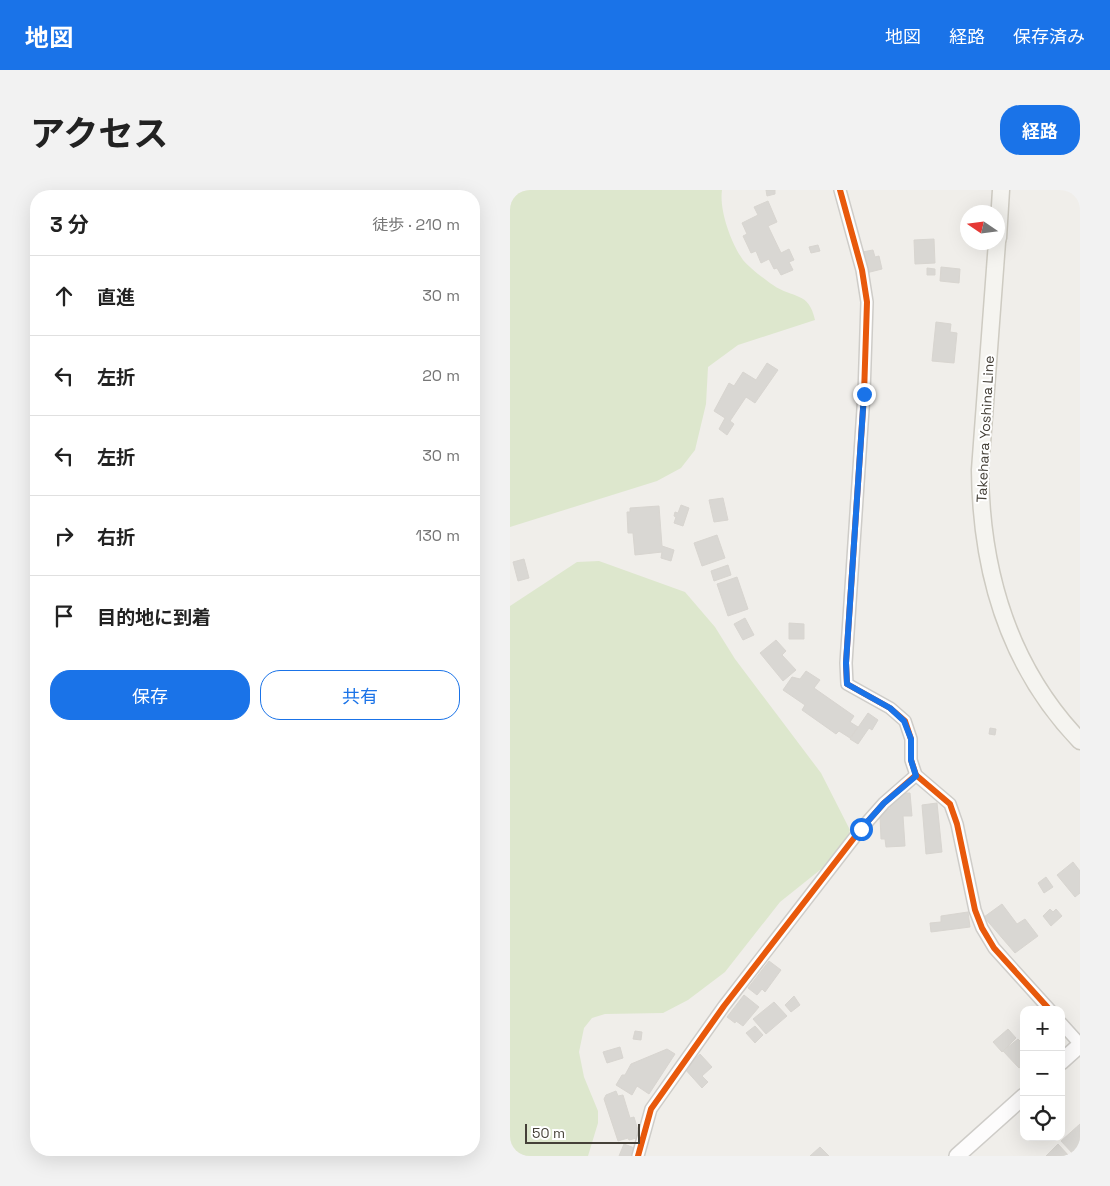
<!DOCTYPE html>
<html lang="ja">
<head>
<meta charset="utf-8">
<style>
	:root { --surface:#fff; --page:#f2f2f2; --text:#222; --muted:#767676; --line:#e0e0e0; --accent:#1a73e8 }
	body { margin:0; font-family:"Space Grotesk","Noto Sans JP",sans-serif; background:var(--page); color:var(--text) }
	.controls { position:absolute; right:15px; bottom:15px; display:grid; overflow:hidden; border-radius:10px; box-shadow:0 5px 20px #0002 }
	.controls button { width:45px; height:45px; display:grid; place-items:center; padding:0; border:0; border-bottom:1px solid var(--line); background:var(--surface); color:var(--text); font:25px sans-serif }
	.compass { position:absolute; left:450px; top:15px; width:45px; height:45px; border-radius:50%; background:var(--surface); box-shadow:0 5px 20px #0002; rotate:283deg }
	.scale { position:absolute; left:15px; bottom:12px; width:115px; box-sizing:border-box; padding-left:5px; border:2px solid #454038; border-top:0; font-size:14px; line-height:18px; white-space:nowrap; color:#454038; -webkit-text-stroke:4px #fff; paint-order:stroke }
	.stop { position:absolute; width:15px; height:15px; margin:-11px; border:4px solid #1a73e8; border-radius:50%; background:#fff }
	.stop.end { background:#1a73e8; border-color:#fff; box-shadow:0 1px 5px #0008 }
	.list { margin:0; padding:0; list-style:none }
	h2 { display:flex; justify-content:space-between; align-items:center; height:65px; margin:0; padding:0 20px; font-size:21px }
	h2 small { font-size:16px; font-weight:400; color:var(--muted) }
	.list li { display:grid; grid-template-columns:32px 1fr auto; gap:15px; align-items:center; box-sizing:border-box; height:80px; padding:0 20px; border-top:1px solid var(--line) }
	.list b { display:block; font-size:19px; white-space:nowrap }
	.list em { font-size:16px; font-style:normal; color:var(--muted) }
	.actions { display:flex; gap:10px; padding:15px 20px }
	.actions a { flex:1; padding:11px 0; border:1px solid var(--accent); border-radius:20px; text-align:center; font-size:18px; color:var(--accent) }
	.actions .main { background:var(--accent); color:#fff }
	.icon { flex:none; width:28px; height:28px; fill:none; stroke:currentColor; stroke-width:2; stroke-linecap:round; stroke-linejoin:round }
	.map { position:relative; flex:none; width:570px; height:966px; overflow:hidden; border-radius:20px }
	header { display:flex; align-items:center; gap:30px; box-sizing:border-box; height:70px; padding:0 25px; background:var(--accent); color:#fff }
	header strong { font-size:24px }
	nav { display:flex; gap:28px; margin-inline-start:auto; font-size:18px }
	.intro { display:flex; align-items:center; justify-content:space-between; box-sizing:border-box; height:120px; padding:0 30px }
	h1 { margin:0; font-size:35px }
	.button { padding:12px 22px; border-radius:20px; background:var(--accent); color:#fff; font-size:18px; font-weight:700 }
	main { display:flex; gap:30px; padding:0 30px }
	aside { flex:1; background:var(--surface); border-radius:20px; box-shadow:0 5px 20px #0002 }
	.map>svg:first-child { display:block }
	.green { fill:#dde7cd }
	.building { fill:#d9d7d3; stroke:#d8d5d0 }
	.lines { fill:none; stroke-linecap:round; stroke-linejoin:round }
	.minor-casing { stroke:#ceccc8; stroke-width:14 }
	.tertiary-casing { stroke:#ceccc8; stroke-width:18 }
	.secondary-casing { stroke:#cecbc2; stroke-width:19 }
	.minor { stroke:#fdfcfc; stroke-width:11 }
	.tertiary { stroke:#fdfcfc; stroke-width:15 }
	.secondary { stroke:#f5f4f0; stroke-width:16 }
	.cycleway-casing { stroke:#fff; stroke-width:9 }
	.cycleway { stroke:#e8590c; stroke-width:6 }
	.route { stroke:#1a73e8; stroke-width:6 }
	.labels { text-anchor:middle; stroke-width:4; stroke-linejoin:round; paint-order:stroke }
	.street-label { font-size:14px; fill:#454038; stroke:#fff }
</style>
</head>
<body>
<header>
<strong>地図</strong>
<nav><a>地図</a><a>経路</a><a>保存済み</a></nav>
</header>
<div class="intro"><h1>アクセス</h1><a class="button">経路</a></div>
<main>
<aside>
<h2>3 分<small>徒歩 · 210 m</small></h2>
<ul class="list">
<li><svg class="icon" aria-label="ahead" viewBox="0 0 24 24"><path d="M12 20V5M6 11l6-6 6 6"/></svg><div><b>直進</b></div><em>30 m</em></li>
<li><svg class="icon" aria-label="left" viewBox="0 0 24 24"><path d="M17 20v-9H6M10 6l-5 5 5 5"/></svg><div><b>左折</b></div><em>20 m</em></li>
<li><svg class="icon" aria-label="left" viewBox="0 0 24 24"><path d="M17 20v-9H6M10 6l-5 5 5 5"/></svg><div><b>左折</b></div><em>30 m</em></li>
<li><svg class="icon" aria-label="right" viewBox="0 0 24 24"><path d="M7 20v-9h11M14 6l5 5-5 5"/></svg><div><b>右折</b></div><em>130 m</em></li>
<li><svg class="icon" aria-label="arrive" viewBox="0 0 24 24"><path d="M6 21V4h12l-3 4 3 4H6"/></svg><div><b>目的地に到着</b></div></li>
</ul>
<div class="actions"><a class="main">保存</a><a>共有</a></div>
</aside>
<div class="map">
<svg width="570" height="966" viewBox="0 0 570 966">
	<rect width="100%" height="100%" fill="#f0eeea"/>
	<g class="green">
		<path d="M0,0H212C209,20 221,53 233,70C239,77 255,90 263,95C283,109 299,101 305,130L228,155L198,177L196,214L185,260L171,278L147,291L0,337Z"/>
		<polygon points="89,371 175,402 205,437 225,469 311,583 340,640 336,652 320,672 270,712 215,782 178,810 153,823 95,824 82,828 74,838 69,862 74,887 88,921 88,933 78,966 0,966 0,416 67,372"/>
	</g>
	<g class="building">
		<polygon points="256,0 265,0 265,4 257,6"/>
		<polygon points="258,11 267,32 258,36 271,63 279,59 284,70 279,72 283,80 271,85 267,78 264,79 259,69 251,73 246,61 241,63 233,46 237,44 232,33 248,25 244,17"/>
		<polygon points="424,49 425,73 405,74 404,50"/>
		<polygon points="308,55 310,61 301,63 299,57"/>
		<polygon points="363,60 365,67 369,66 372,79 356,83 352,62"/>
		<polygon points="431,77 450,79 449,93 430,91"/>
		<polygon points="417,78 425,79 425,85 417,85"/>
		<polygon points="426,132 441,134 440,142 447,143 444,173 422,171"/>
		<polygon points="257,173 268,180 245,213 236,207 220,231 224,234 217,245 209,239 215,228 204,221 219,193 224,196 233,182 246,190"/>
		<polygon points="213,308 218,330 204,332 199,310"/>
		<polygon points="171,315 179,318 173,336 164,333 166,327 164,326 165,322 168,323"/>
		<polygon points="149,316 152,356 164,360 161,371 151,368 152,362 125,365 123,343 118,343 117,322 120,322 120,318"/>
		<polygon points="207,345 215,368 192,376 184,353"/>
		<polygon points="14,369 19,388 8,391 3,372"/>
		<polygon points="218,375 221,385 204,391 201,381"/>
		<polygon points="227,387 238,419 218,426 207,394"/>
		<polygon points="235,428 244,445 233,450 224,434"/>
		<polygon points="279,433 294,434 294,449 279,449"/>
		<polygon points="266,450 276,461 272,465 286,480 273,491 250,463"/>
		<polygon points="296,481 310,490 304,498 344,526 340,532 348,537 340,548 329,541 326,544 292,520 295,515 273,500 282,487 290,489"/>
		<polygon points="358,523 368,530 362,540 359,538 348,554 340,549"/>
		<polygon points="480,538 486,539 485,545 479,544"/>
		<polygon points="390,603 400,603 402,626 393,626 395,656 376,657 375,649 371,649 370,626 377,619 380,619 380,614"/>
		<polygon points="427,613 432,662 416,664 412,615"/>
		<polygon points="563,672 570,681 570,703 565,707 547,685"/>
		<polygon points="536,687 543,697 534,703 528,693"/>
		<polygon points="492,714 507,734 515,729 528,746 505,763 474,727"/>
		<polygon points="540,719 543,722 546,719 552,726 541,736 533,726"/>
		<polygon points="458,722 460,737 421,742 420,733 431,732 431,726"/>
		<polygon points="259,771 271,780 255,802 252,799 247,805 238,798"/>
		<polygon points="234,805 249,817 233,836 226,831 225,833 217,827"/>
		<polygon points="284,806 290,815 281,822 275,815"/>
		<polygon points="264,812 277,826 256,844 243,829"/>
		<polygon points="245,836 253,845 245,853 236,843"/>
		<polygon points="498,839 506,848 492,862 483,852"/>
		<polygon points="125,841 132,842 131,850 123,849"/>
		<polygon points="508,849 514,855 514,874 509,878 493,861"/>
		<polygon points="110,857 113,868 97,873 93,862"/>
		<polygon points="157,859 165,864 139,904 127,896 122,905 106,895 112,885 115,885 121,874"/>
		<polygon points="190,864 202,877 192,886 198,892 192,898 174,878"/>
		<polygon points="106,901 108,906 113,905 120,928 124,927 130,947 119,950 118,948 108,951 94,909 96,905"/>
		<polygon points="570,934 570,965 565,966 551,951"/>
		<polygon points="114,954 127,959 124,966 109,966"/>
		<polygon points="548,954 559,966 536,966"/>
		<polygon points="310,957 319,966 300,966"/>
	</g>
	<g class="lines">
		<g class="minor-casing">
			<g id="minor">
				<polyline points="330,0 352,80 357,112 354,204 336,473 337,494 380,518 395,531 401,549 401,570 406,585 440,614 447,634 465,720 472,738 484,758 540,820"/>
				<polyline points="551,833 570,854"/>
				<polyline points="128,966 141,919 214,816 351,639 374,613 406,585"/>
			</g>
		</g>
		<g class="tertiary-casing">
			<g id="tertiary">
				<polyline points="551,872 570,855"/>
				<polyline points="447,966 514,906"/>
			</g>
		</g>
		<g class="secondary-casing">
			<g id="secondary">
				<polyline points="488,48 491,0"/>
				<path d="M487,52L470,280C471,381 499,477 570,551"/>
			</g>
		</g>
		<use href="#minor" class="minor"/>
		<use href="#tertiary" class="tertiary"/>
		<use href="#secondary" class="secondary"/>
		<g class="cycleway-casing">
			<g id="cycleway">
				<polyline points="330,0 352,80 357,112 354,204 336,473 337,494 380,518 395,531 401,549 401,570 406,585 440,614 447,634 465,720 472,738 484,758 540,820"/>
				<polyline points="128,966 141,919 214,816 351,639 374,613 406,585"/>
			</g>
		</g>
		<use href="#cycleway" class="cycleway"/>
	</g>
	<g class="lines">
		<polyline class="route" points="351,639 374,613 406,586 401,570 401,549 394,531 380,518 337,494 336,473 354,204"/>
	</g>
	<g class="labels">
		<g class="street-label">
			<text transform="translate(475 239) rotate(-87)" y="5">Takehara Yoshina Line</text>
		</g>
	</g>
</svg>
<div class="controls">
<button>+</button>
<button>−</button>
<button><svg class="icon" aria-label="locate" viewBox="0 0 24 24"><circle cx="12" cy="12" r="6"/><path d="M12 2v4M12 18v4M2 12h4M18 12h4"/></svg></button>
</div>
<svg class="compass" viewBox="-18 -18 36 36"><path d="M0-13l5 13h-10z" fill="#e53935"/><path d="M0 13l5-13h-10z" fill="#767676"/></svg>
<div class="scale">50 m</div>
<div class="stop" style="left:351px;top:639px"></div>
<div class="stop end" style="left:354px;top:204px"></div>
</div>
</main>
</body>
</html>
